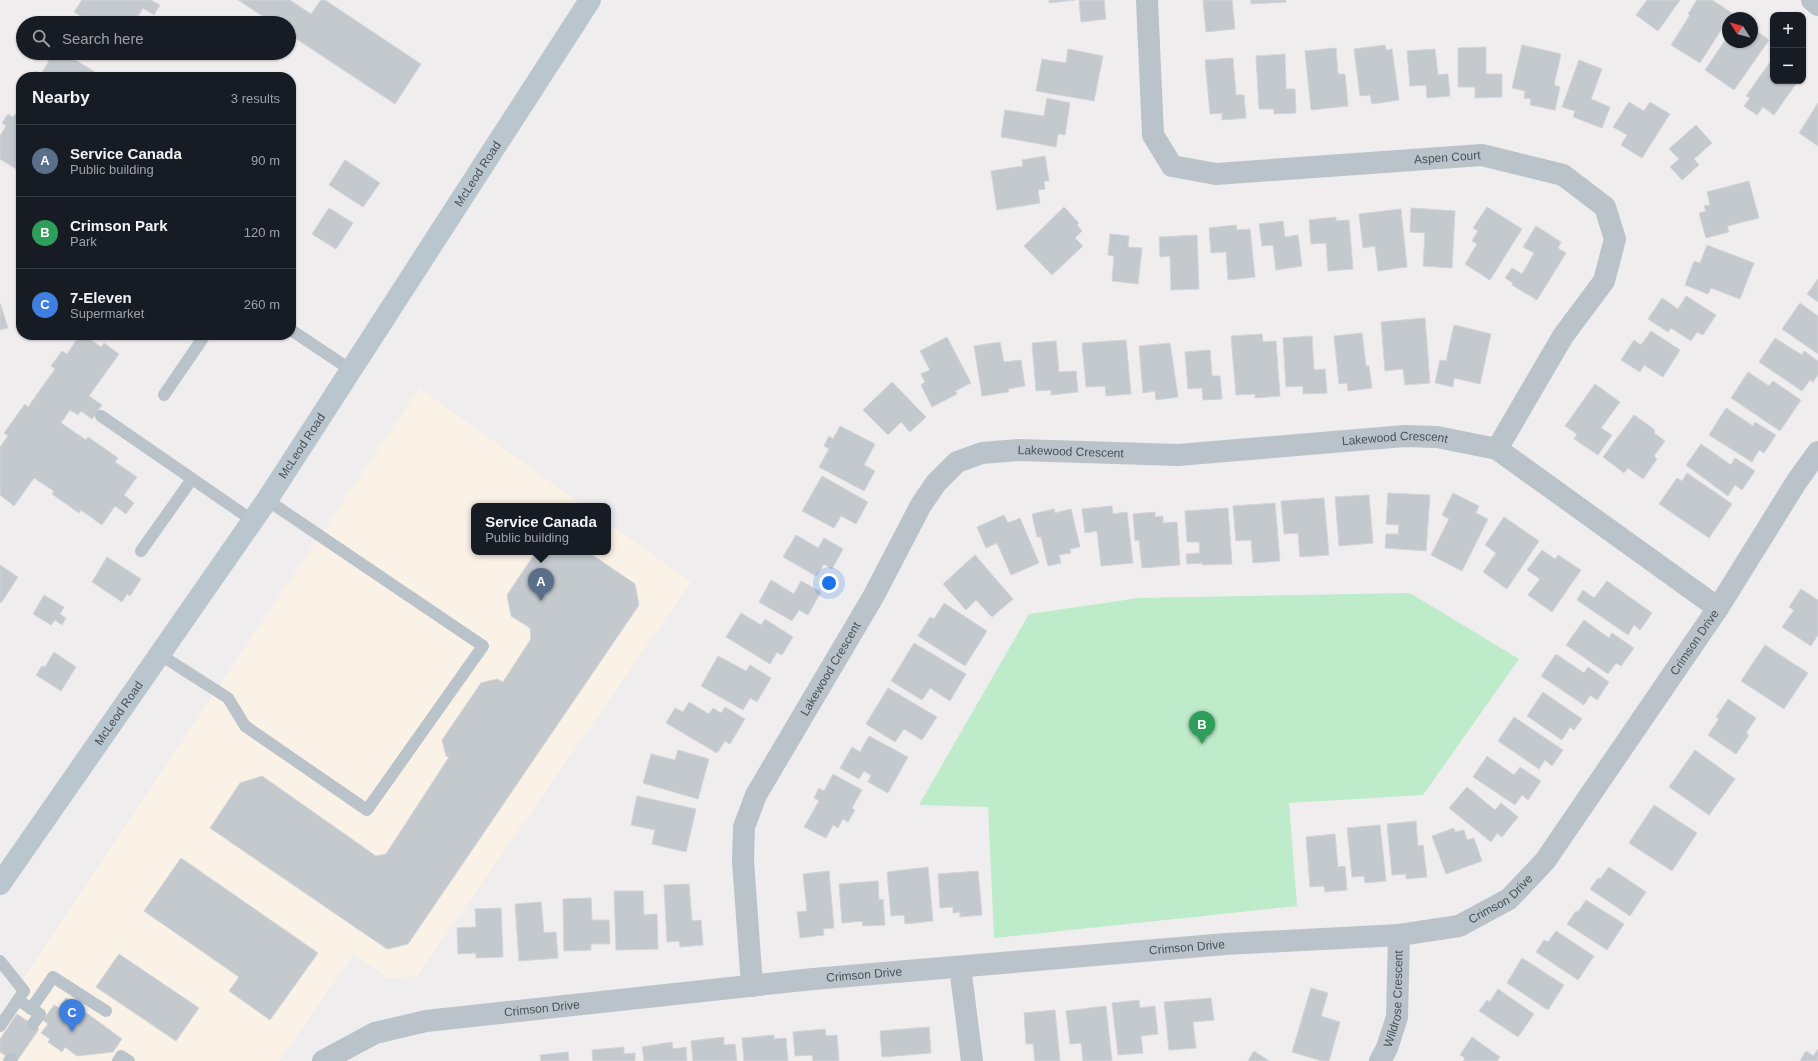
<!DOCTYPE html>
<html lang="en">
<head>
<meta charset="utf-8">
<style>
	:root { --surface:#171b24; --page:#242831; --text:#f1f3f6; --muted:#9ea1a6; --line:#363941; --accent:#b45309 }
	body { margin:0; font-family:Helvetica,sans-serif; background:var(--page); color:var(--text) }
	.controls { position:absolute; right:12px; top:12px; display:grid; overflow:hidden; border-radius:8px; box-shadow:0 1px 3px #0004 }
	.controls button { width:36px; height:36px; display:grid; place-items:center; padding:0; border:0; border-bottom:1px solid var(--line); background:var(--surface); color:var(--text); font:20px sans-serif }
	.compass { position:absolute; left:1722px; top:12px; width:36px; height:36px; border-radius:50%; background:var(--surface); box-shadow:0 1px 3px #0004; rotate:306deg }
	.you { position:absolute; left:829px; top:583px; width:14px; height:14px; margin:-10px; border:3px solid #fff; border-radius:50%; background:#1a73e8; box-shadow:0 0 0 6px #1a73e833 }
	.badge { display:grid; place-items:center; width:26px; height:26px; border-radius:50%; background:var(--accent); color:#fff; font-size:13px; font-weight:700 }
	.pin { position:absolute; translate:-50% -33px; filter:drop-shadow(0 1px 2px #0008) }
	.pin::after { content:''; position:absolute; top:21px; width:14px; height:12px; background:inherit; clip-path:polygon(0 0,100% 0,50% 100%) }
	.popup { position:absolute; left:471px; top:503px; width:140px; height:52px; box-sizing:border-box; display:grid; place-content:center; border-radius:8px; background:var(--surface); filter:drop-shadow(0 1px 3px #0005); font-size:13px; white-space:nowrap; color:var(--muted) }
	.popup b { font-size:15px; color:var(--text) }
	.popup::after { content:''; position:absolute; left:50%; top:100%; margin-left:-8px; border:8px solid transparent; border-top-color:var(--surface) }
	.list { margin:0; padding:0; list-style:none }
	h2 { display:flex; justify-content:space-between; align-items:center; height:52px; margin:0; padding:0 16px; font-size:17px }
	h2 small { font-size:13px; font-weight:400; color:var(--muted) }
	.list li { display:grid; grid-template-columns:26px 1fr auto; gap:12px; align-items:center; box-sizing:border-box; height:72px; padding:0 16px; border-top:1px solid var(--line) }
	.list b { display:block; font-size:15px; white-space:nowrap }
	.list p { margin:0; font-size:13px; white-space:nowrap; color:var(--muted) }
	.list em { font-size:13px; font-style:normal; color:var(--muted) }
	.icon { flex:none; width:22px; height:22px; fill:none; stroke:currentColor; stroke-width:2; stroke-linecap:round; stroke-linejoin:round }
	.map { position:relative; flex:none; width:1818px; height:1061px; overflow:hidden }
	.search { position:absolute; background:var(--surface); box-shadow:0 1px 3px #0004; left:16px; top:16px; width:280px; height:44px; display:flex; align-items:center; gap:10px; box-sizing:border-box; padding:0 14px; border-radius:22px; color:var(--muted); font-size:15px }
	.panel { position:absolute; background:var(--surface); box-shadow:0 1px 3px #0004; left:16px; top:72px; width:280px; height:268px; border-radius:16px }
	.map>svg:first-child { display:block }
	.commercial { fill:#faf2e7 }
	.green { fill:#beebca }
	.building { fill:#c4c9cd; stroke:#d2d4d8 }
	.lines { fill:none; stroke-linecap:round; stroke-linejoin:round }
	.lane { stroke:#b9c3c9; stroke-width:12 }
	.street { stroke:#b9c3c9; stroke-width:22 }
	.secondary { stroke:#bac6ce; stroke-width:22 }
	.labels { text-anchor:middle; stroke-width:3; stroke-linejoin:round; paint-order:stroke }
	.street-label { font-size:12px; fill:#475359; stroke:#fff }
</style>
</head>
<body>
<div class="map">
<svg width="1818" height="1061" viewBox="0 0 1818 1061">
	<rect width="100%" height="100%" fill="#f0edee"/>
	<polygon class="commercial" points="419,388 584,506 474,506 474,552 608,552 608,523 691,582 417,976 388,978 354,954 279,1061 0,1061 0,1014"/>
	<polygon class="green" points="1410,593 1519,659 1423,795 1289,803 1297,906 994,938 988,807 919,805 1029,614 1139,598"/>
	<g class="building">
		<polygon points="82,0 151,0 160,5 154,15 143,8 134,23 92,23 74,12"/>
		<polygon points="238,0 290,0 311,14 321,0 325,0 421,64 395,104 289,34 289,23 273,23"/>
		<polygon points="1049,0 1075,0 1049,3"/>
		<polygon points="1079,0 1104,0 1106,19 1081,22"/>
		<polygon points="1203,0 1232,0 1235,29 1206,32"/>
		<polygon points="1251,0 1286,0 1286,2 1251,4"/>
		<polygon points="1647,0 1680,0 1658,31 1636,15"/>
		<polygon points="1697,0 1712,0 1732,13 1700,63 1671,45 1690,15 1688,14"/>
		<polygon points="1752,28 1769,40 1734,90 1705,70 1728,36 1728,42 1752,42"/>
		<polygon points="1385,45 1386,50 1392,49 1399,100 1372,104 1370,95 1360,96 1354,49"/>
		<polygon points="1522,45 1561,54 1554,85 1560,87 1555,110 1530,105 1531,99 1524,98 1525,91 1512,88"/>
		<polygon points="1486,47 1486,74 1502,74 1502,97 1475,98 1475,87 1458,87 1458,48"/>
		<polygon points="1336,48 1338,74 1345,74 1348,106 1311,110 1305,51"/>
		<polygon points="1068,49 1103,56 1094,101 1036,91 1042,59 1066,63"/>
		<polygon points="1435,49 1438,75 1448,74 1450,96 1427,98 1426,85 1410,86 1407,51"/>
		<polygon points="47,53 64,53 95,72 92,77 32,77 36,71 41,74 49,61 44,58"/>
		<polygon points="1285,54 1286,89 1295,89 1296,113 1274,114 1274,109 1259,109 1256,56"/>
		<polygon points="1233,58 1236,95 1244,95 1246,118 1222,120 1222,113 1210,114 1205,60"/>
		<polygon points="1773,58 1773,81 1798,81 1774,115 1763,107 1757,115 1744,106 1750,98 1746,96"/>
		<polygon points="1579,60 1602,69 1591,99 1610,107 1602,128 1573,117 1575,111 1562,107"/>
		<polygon points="1047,98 1070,103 1065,135 1058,134 1056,147 1001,137 1005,110 1044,116"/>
		<polygon points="1629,102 1644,111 1650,102 1670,114 1642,158 1621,145 1627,135 1613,127"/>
		<polygon points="1818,103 1818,146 1799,133"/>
		<polygon points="8,114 13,117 15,114 21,117 21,172 0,159 0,136 6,126 2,123"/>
		<polygon points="1696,125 1712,143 1694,159 1699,165 1682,180 1670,167 1679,159 1669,149"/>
		<polygon points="1045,156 1049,181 1044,181 1045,189 1038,190 1040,203 997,210 991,171 1023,166 1022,160"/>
		<polygon points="345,160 380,183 363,207 329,185"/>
		<polygon points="1749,181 1759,218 1727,226 1729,232 1706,238 1699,213 1706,211 1704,206 1710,205 1707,192"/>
		<polygon points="1064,207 1079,223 1077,225 1082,231 1075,238 1083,246 1052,275 1024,246"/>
		<polygon points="1487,207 1522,229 1490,280 1465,264 1477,244 1472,241 1478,231 1473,228"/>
		<polygon points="329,208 353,223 336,249 312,234"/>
		<polygon points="1411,208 1455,211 1452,268 1423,266 1425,233 1410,232"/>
		<polygon points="1401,209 1407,267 1378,271 1375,246 1363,248 1359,214"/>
		<polygon points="1336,217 1336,221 1349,220 1353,269 1328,271 1326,243 1311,244 1309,220"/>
		<polygon points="1283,221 1285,237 1298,235 1302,266 1276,270 1273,245 1262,246 1259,224"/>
		<polygon points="1236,225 1237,230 1250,229 1255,277 1228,280 1226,252 1211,253 1209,228"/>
		<polygon points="1536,226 1561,242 1558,248 1566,253 1537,300 1512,285 1513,283 1505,278 1512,268 1522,274 1534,253 1523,247"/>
		<polygon points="1110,234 1129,236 1128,247 1142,248 1138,284 1112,281 1114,256 1108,255"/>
		<polygon points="1197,235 1199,289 1171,290 1170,256 1160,257 1159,237"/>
		<polygon points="1707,245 1754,263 1740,299 1711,288 1708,294 1685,285 1694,261 1700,263"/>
		<polygon points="1818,279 1818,302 1807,294"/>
		<polygon points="1686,296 1716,315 1703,335 1697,332 1691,341 1671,328 1668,332 1648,319 1662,298 1678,309"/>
		<polygon points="0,303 8,328 0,330"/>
		<polygon points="1800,303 1818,316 1818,354 1782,329"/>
		<polygon points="1425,318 1430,383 1405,385 1403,369 1385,371 1381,322"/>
		<polygon points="1454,325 1491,334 1480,384 1454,378 1453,387 1435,383 1440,360 1446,361"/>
		<polygon points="1651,331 1680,350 1663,377 1644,365 1640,372 1621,360 1634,340 1641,345"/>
		<polygon points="1362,333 1366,366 1369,366 1372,388 1348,391 1347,383 1339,384 1334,336"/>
		<polygon points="1262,334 1263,342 1276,341 1280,396 1255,398 1255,394 1236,395 1231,336"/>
		<polygon points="80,335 84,335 101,347 104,343 119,354 89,396 102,405 92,419 81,411 78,415 70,410 61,423 86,440 88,437 118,458 115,462 137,477 124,495 134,503 126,514 115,506 102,525 81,510 79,513 52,494 54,491 34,478 14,506 0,495 1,492 0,491 0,447 8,436 4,433 25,404 28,407 55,369 51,366 62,351 67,354"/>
		<polygon points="1312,336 1314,370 1325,369 1327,393 1303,394 1303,386 1286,387 1283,338"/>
		<polygon points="947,337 971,383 955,391 957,394 932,407 921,385 925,382 921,374 930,370 920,351"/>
		<polygon points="1775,338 1802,355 1804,351 1818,361 1818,375 1813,382 1810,380 1802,391 1759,362"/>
		<polygon points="1126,340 1131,394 1106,396 1105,386 1086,387 1082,343"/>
		<polygon points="1056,341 1059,372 1076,371 1078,392 1051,395 1051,390 1036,391 1032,343"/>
		<polygon points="1000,342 1004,362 1021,360 1025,386 1008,389 1009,392 982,396 974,346"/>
		<polygon points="1170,343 1178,397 1156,400 1155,391 1143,393 1139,346"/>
		<polygon points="1210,350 1212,376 1220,376 1222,399 1203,400 1202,388 1188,389 1185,352"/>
		<polygon points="1748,372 1769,386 1773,381 1801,400 1780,431 1731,398"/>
		<polygon points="892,382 926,417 910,432 901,422 888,435 863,410"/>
		<polygon points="1595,384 1620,402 1601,428 1612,435 1598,455 1574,439 1577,434 1565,426"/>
		<polygon points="1726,408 1753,426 1755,422 1776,435 1764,453 1759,450 1752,462 1709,435"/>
		<polygon points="1634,415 1655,430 1654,433 1665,441 1654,456 1657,459 1643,479 1628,468 1624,473 1603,457"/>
		<polygon points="840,426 875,444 864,465 875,471 864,491 819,467 829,449 824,446 829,436 833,439"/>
		<polygon points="1701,444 1731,465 1735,458 1755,471 1742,490 1735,485 1728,496 1686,465"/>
		<polygon points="1687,473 1732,504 1709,538 1659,504 1677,478 1682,481"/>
		<polygon points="822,476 868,502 856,524 841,516 834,528 802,511"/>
		<polygon points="1388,493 1430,495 1426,551 1385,548 1386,534 1398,534 1399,525 1386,524"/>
		<polygon points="1453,493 1479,506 1476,513 1488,519 1462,571 1431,555 1449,519 1442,515"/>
		<polygon points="1369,495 1373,543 1339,546 1335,497"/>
		<polygon points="1324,498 1329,555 1300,557 1298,533 1284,534 1281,501"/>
		<polygon points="1275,503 1280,561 1253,563 1251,540 1236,541 1233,506"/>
		<polygon points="1112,506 1113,514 1127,512 1133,563 1101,566 1097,531 1085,533 1082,509"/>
		<polygon points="1228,508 1232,564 1202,565 1202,563 1187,564 1186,554 1200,553 1199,542 1187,542 1185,511"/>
		<polygon points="1054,509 1055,513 1071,509 1080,547 1070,549 1071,553 1059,555 1061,563 1048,566 1041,537 1037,537 1032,514"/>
		<polygon points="1155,512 1155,517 1163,516 1163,523 1177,522 1180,565 1142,568 1139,540 1135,541 1133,514"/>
		<polygon points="1004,515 1008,523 1020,518 1039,563 1011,575 997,543 986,548 977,527"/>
		<polygon points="1504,517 1539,541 1507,589 1483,572 1496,553 1485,545"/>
		<polygon points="796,535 818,548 824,538 843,549 832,569 824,564 816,576 783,557"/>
		<polygon points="1542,550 1555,559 1558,555 1581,570 1552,612 1528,595 1540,579 1527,570"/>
		<polygon points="536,552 588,552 635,584 639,605 408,944 387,949 210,828 240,783 262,776 376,856 386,854 449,757 446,756 442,740 481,683 497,679 503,682 531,639 530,628 511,616 507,595"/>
		<polygon points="975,555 1013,599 992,617 976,600 966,610 943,584"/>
		<polygon points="107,557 141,579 130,596 127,594 122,602 92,582"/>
		<polygon points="0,565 18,577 1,603 0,602"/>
		<polygon points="771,580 794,594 801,581 821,592 808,615 799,610 792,621 759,602"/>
		<polygon points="1607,581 1652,613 1640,630 1634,625 1628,635 1577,600 1583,590 1594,598"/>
		<polygon points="1801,589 1818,600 1818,635 1811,646 1782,627 1794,610 1789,607"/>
		<polygon points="44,595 64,607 60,614 66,618 62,625 55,620 51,625 33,614"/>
		<polygon points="944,603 987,631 965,666 918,636 930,617 934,619"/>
		<polygon points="741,613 761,625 765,619 793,637 782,655 777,652 770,664 726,637"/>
		<polygon points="1584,620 1609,638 1612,633 1634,648 1621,666 1616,663 1608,674 1566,645"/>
		<polygon points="914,643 966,674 950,701 930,688 922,700 891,681"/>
		<polygon points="1765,645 1808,673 1784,709 1741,681"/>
		<polygon points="54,652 76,667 61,691 36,675 42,666 45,667"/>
		<polygon points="1556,654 1584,673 1588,667 1609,682 1597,700 1590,695 1584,705 1541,676"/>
		<polygon points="718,656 746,671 750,665 771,678 757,702 750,698 743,710 701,686"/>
		<polygon points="888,688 937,717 922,740 904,729 895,742 866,724"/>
		<polygon points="1543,692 1582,719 1574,730 1570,727 1562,740 1527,716"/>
		<polygon points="1728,699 1756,718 1746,733 1749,735 1736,754 1708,735 1719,719 1716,717"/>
		<polygon points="689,702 709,714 713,708 721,713 725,707 745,719 730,744 725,741 717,753 666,723 675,708 683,712"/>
		<polygon points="1514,717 1563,750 1552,766 1545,760 1539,769 1498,741"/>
		<polygon points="869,736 908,757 888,793 868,782 871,775 864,771 859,779 840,768 852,747 860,752"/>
		<polygon points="678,750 709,759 698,799 643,783 651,754 675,760"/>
		<polygon points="1695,750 1735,779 1709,815 1669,787"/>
		<polygon points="1487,756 1514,775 1520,767 1541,781 1528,800 1522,795 1515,805 1473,777"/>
		<polygon points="833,774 862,790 852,808 855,810 848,822 843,819 838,828 833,825 826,838 804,827 819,801 814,798 819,788 824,791"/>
		<polygon points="1467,787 1495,810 1501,803 1518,817 1502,837 1497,833 1491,842 1449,808"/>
		<polygon points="637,796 696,809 686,852 652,844 655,830 631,825"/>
		<polygon points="1654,805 1697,833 1672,871 1629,843"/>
		<polygon points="1416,821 1418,846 1423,845 1427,877 1406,879 1406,874 1392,875 1387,824"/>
		<polygon points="1380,825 1386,881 1365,883 1364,876 1352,877 1347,828"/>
		<polygon points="1454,828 1455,832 1464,830 1467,840 1474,838 1482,861 1446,874 1432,836"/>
		<polygon points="1335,834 1338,867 1345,866 1347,890 1325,892 1324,886 1310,887 1306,837"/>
		<polygon points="181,858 318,953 270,1020 229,991 239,977 144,911"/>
		<polygon points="928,867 933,921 905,924 904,915 891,916 887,872"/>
		<polygon points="1609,867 1646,892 1630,916 1590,889 1598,878 1600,879"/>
		<polygon points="829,871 834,928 823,929 824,935 800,938 797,912 807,911 803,874"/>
		<polygon points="978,871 982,915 960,917 960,912 953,913 953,907 940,908 938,874"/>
		<polygon points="878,881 879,900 883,899 885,925 863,926 862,921 842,923 839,884"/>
		<polygon points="689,884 692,921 701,920 703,945 680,947 679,941 667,942 664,885"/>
		<polygon points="614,891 643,891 644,915 657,914 658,949 616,950"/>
		<polygon points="591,898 592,920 609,920 610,944 591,944 591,950 564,951 563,899"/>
		<polygon points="1586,900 1624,924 1607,950 1567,924 1576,911 1578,912"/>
		<polygon points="541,902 544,933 556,932 558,958 519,961 515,904"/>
		<polygon points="501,908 503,957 476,958 476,953 458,954 457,928 476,927 475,909"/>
		<polygon points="1556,931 1594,956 1578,980 1536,952 1544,940 1548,942"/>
		<polygon points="119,954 199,1008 176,1041 96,987"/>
		<polygon points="1522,958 1564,985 1548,1010 1507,983"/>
		<polygon points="1311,988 1328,993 1321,1016 1340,1022 1329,1061 1322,1061 1292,1052"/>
		<polygon points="1498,989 1534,1014 1518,1037 1479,1011 1487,1000 1490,1002"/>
		<polygon points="66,998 122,1039 113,1052 77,1056 65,1047 62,1052 48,1042 50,1039 41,1033 48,1024 43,1020 54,1005 59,1008"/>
		<polygon points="1211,998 1214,1020 1193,1022 1196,1048 1169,1050 1164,1002"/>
		<polygon points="1139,1000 1140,1008 1155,1006 1158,1034 1141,1036 1143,1053 1118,1055 1112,1003"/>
		<polygon points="1106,1006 1112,1061 1083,1061 1081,1043 1070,1044 1066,1011"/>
		<polygon points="1055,1010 1060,1061 1035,1061 1033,1044 1026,1044 1024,1013"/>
		<polygon points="17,1014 39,1029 17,1061 14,1061 0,1052 0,1039"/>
		<polygon points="929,1027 931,1053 882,1057 880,1031"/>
		<polygon points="825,1029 826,1036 837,1035 839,1061 813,1061 812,1055 795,1056 793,1032"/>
		<polygon points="774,1035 774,1039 786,1038 788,1061 744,1061 742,1038"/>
		<polygon points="724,1037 724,1045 735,1044 737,1061 693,1061 691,1041"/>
		<polygon points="1472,1037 1500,1057 1497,1061 1463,1061 1465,1058 1460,1055"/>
		<polygon points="672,1042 673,1049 686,1047 687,1061 644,1061 642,1047"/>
		<polygon points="624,1047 624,1054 635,1053 635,1061 593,1061 592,1050"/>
		<polygon points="1818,1049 1818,1061 1800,1061 1806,1051 1813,1056"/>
		<polygon points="1254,1051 1269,1061 1248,1061"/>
		<polygon points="568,1052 569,1061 541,1061 540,1055"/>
	</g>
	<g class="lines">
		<g class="lane">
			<polyline points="291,330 351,370"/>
			<polyline points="164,395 205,335"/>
			<polyline points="101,416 252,520"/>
			<polyline points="141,551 192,479"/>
			<polyline points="159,654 228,698 245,726 367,810 483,646 267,500"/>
			<polyline points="0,961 24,991 0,1026"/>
			<polyline points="24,1004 40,1014 33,1024"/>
			<polyline points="31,1009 53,977 106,1011"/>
			<polyline points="9,1061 11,1059"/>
			<polyline points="118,1061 121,1056 129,1061"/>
		</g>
		<g class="street">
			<path id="s1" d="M1147,0L1153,135L1172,166L1216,174L1482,155L1563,175L1605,207L1615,239L1604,281L1563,336L1497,449"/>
			<polyline points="1812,0 1818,5"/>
			<polyline points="960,967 972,1061"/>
			<path id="s2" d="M752,986L743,861L744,827L756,795L873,597L921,505L936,483L957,462L982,453L1019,450L1178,455L1405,436L1437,437L1497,449L1718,608"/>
			<path id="s3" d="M323,1061L375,1033L426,1021L813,979L1226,944L1399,935L1459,926L1509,899L1545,861L1718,608L1797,481L1818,452"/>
			<path id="s4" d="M1380,1061L1387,1048L1397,1017L1399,935"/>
		</g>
		<path class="secondary" id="s5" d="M0,884L267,500L590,0"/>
	</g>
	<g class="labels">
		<g class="street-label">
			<text dy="4" stroke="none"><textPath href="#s1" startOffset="448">Aspen Court</textPath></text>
			<text dy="4" stroke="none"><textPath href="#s5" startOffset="856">McLeod Road</textPath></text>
			<text dy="4" stroke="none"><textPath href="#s2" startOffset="1024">Lakewood Crescent</textPath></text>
			<text dy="4" stroke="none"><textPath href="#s5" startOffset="532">McLeod Road</textPath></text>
			<text dy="4" stroke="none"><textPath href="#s2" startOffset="699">Lakewood Crescent</textPath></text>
			<text dy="4" stroke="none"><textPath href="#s3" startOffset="1523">Crimson Drive</textPath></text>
			<text dy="4" stroke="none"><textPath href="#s2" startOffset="340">Lakewood Crescent</textPath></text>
			<text dy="4" stroke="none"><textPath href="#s5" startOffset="208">McLeod Road</textPath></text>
			<text dy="4" stroke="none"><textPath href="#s3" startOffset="1199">Crimson Drive</textPath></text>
			<text dy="4" stroke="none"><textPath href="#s3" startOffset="876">Crimson Drive</textPath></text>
			<text dy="4" stroke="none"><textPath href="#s3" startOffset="552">Crimson Drive</textPath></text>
			<text dy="4" stroke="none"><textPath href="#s4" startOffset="65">Wildrose Crescent</textPath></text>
			<text dy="4" stroke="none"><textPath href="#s3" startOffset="228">Crimson Drive</textPath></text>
		</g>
	</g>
</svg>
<div class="controls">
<button>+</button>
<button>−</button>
</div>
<svg class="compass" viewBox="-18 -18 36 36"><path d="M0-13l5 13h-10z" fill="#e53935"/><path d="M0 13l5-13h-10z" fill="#9ea1a6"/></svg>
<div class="you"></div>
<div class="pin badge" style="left:541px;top:601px;background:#5c6f8a">A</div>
<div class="popup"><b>Service Canada</b>Public building</div>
<div class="pin badge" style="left:1202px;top:744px;background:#2e9e5b">B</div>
<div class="pin badge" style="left:72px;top:1032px;background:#3f7fe0">C</div>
<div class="search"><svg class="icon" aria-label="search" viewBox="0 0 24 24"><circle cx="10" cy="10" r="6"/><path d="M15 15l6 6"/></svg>Search here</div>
<section class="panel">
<h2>Nearby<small>3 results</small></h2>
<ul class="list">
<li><span class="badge" style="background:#5c6f8a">A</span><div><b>Service Canada</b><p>Public building</p></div><em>90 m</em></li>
<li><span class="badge" style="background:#2e9e5b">B</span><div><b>Crimson Park</b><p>Park</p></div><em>120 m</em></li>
<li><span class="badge" style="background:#3f7fe0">C</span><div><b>7-Eleven</b><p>Supermarket</p></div><em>260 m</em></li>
</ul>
</section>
</div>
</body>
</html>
